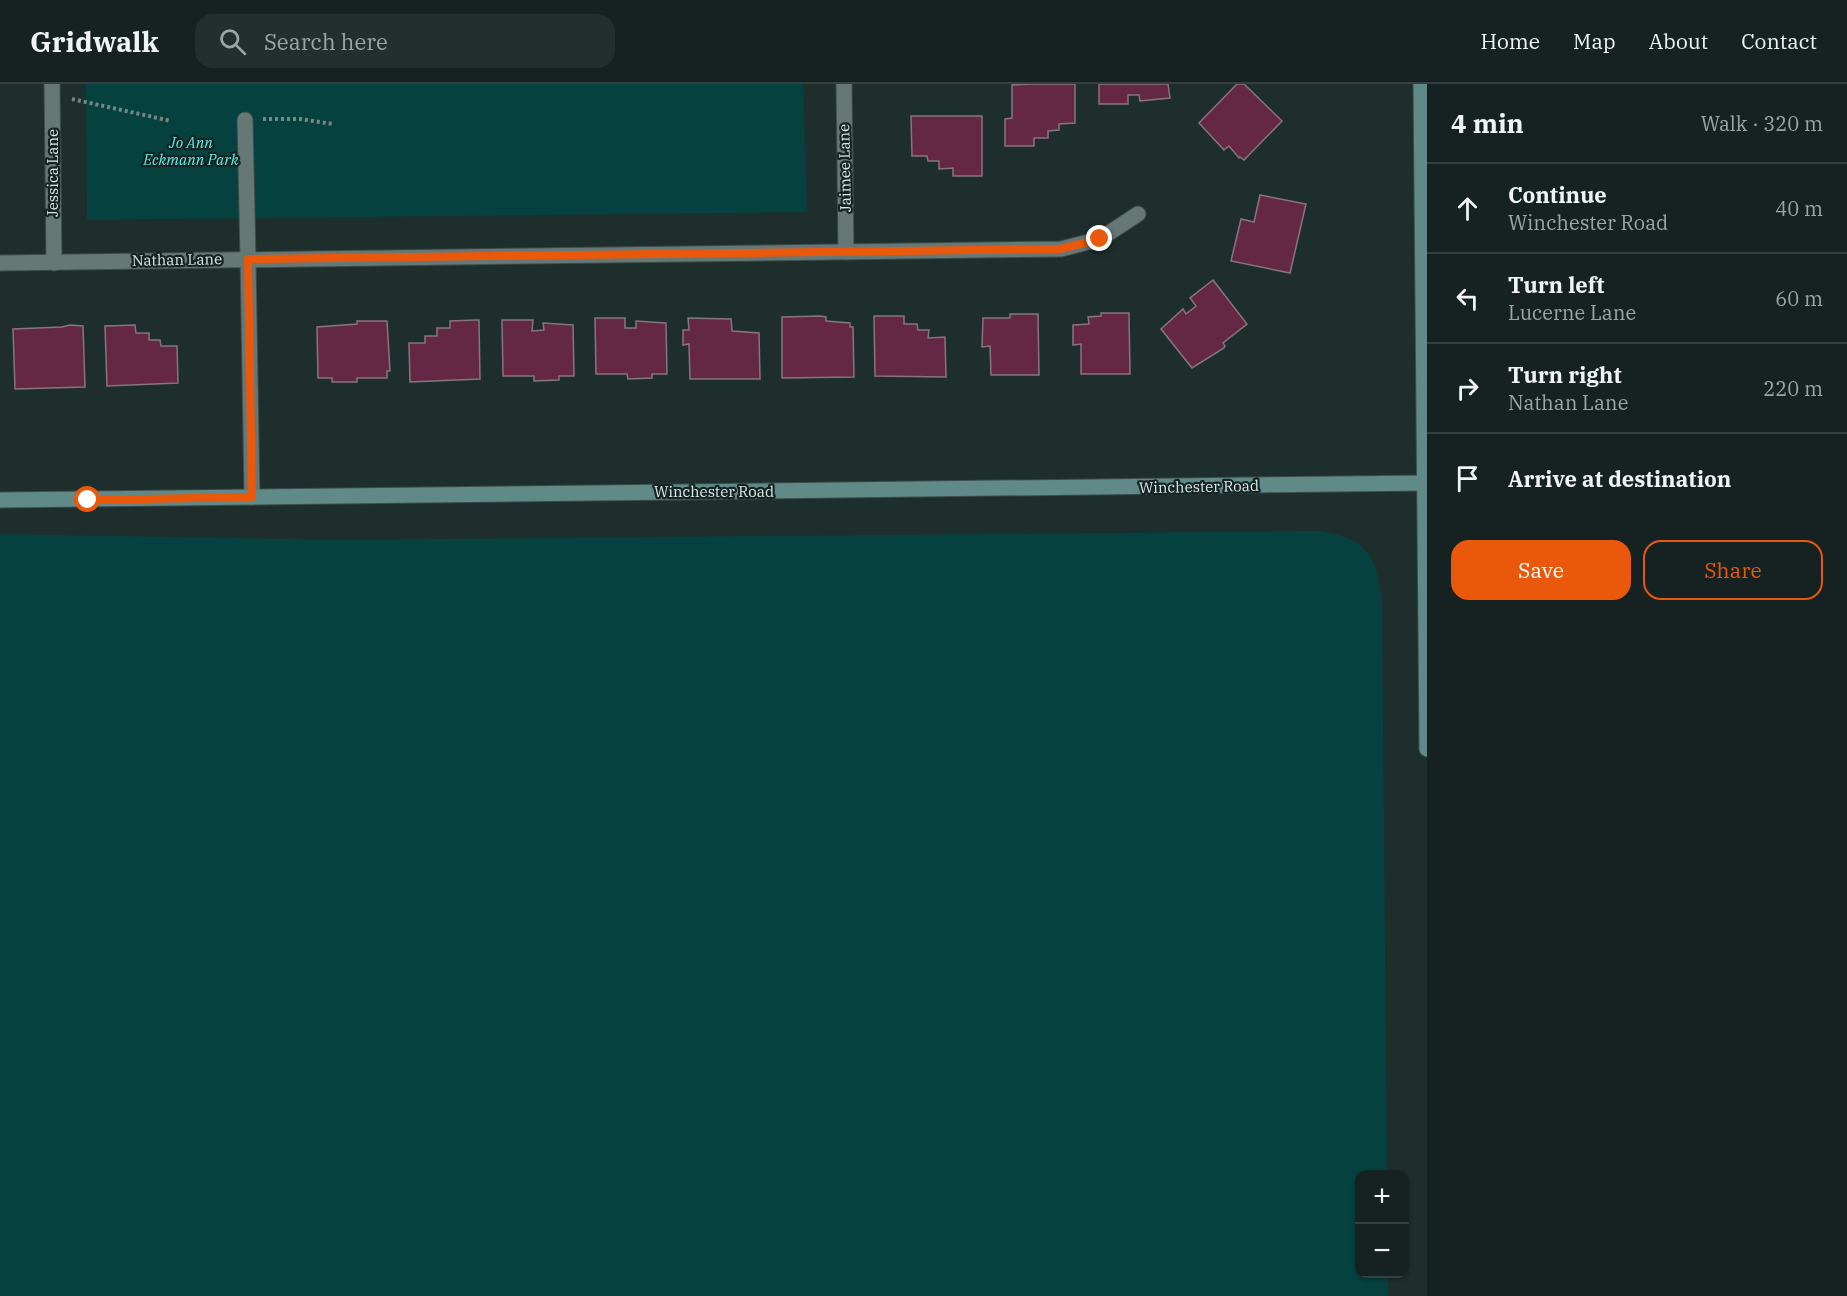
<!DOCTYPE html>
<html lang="en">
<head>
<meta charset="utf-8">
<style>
	:root { --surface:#162221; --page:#232f2e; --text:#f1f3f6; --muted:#9ea4a5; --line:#353f3f; --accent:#ea580c }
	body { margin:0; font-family:"IBM Plex Serif",serif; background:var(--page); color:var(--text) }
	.controls { position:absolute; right:18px; bottom:18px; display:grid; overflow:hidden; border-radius:12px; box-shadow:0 2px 4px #0004 }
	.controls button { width:54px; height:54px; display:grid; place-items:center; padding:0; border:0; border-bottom:2px solid var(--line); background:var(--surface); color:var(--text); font:30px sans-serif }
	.stop { position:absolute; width:18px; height:18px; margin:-14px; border:4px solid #ea580c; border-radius:50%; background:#fff }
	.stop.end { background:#ea580c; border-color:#fff; box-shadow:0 2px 6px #0008 }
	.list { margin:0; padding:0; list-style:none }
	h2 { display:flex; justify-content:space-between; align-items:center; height:78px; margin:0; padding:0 24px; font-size:26px }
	h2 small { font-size:20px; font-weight:400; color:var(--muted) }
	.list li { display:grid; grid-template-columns:39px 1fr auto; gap:18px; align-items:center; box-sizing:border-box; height:90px; padding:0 24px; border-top:2px solid var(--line) }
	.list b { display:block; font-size:22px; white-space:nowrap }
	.list p { margin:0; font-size:20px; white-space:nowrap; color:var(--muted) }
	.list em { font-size:20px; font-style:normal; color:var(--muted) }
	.actions { display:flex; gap:12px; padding:18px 24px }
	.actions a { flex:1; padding:14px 0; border:2px solid var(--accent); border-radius:18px; text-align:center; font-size:21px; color:var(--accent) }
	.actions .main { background:var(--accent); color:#fff }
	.icon { flex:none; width:33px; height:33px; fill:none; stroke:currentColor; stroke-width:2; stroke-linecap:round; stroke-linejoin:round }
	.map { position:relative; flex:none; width:1427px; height:1212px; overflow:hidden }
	header { display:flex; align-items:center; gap:36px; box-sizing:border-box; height:84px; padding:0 30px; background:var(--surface); border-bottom:2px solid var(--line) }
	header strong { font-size:28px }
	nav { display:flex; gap:33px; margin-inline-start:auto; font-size:21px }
	.search { width:420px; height:54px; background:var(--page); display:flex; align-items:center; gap:15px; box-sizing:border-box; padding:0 21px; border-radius:18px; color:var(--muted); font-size:22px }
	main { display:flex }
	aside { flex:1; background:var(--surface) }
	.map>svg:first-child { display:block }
	.green { fill:#05423f }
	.building { fill:#642844; stroke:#86767c; stroke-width:1.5 }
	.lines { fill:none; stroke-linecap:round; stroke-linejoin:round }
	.service-casing { stroke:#3e4c4b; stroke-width:17 }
	.minor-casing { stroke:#3e4c4b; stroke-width:17 }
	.secondary-casing { stroke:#3e4c4b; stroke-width:17 }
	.path { stroke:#778583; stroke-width:4; stroke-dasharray:3 3; stroke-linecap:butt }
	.service { stroke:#667876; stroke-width:15 }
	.minor { stroke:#667876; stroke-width:15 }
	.secondary { stroke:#5f8a87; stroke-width:15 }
	.route { stroke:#ea580c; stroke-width:8 }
	.labels { text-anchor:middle; stroke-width:4.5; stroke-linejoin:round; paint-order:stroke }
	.park-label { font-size:15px; font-style:italic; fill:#5feee5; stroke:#142423 }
	.street-label { font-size:15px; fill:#dce6e5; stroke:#142423 }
</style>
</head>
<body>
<header>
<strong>Gridwalk</strong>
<div class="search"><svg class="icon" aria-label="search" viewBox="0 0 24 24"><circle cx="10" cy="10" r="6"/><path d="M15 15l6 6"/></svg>Search here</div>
<nav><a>Home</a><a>Map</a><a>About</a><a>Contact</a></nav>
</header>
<main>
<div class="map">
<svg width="1427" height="1212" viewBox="0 0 1427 1212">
	<rect width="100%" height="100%" fill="#1e2e2c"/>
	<g class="green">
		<polygon points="86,0 803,0 807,128 87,136"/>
		<path d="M1318,447C1366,454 1375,468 1382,515L1387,1090H1360V1190H1388V1212H0V450L335,456Z"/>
	</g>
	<g class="building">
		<polygon points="1031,0 1075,0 1075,39 1059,40 1059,46 1048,47 1048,54 1034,54 1034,62 1005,62 1005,35 1012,34 1012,1"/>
		<polygon points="1099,0 1168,0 1170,14 1140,17 1139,11 1128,11 1128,20 1099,20"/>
		<polygon points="1237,0 1244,0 1282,37 1244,76 1240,73 1239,74 1229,62 1224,66 1199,39"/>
		<polygon points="911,32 982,32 982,92 953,92 953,84 939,85 939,77 928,77 927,72 912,72"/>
		<polygon points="1260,111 1306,120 1290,189 1231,177 1241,135 1254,138"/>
		<polygon points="1213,196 1247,240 1223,259 1225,262 1224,264 1192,284 1161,245 1183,225 1186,230 1196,222 1190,214"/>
		<polygon points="1101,229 1129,229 1130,290 1081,290 1081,260 1073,261 1073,241 1089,240 1088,233 1101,232"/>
		<polygon points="1010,230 1038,230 1039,291 991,291 990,262 982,263 983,234 1010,234"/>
		<polygon points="820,232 826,233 826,237 850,239 850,243 853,243 854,293 782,294 782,233"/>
		<polygon points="874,232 904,232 904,240 917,240 918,246 929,246 928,254 945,253 946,293 875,292"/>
		<polygon points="595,234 625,234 625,244 636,244 636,237 666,239 667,290 652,290 652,294 628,295 627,290 596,290"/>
		<polygon points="688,234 731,235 732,247 759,249 760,295 690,295 689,260 683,261 683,246 689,246"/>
		<polygon points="475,236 479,236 480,295 410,298 409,259 425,259 425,252 437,252 437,244 450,244 450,237"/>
		<polygon points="502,236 533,236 532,247 544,246 543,239 573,241 574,292 559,292 559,296 534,297 534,292 503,292"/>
		<polygon points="357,237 387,237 390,287 387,287 387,294 357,294 357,298 332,298 332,294 318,294 317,243 357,240"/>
		<polygon points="70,241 83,242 85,303 15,305 13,245 62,243"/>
		<polygon points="135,241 136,249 149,249 149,256 160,256 161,262 177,262 178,299 107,302 105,242"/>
	</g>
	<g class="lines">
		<g class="service-casing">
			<polyline id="service" points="245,36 248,175"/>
		</g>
		<g class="minor-casing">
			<g id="minor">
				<polyline points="52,0 54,179"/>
				<polyline points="844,0 846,168"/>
				<polyline points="248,175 252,413"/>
				<polyline points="0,179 1061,165 1100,155 1138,130"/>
			</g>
		</g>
		<g class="secondary-casing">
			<g id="secondary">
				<polyline points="1421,0 1427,665"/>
				<polyline points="0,416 1427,399"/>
			</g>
		</g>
		<g class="path">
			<polyline points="72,15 171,37"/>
			<polyline points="263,35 300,35 333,40"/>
		</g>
		<use href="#service" class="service"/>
		<use href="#minor" class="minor"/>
		<use href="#secondary" class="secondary"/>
	</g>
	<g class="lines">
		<polyline class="route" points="88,416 252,413 248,175 1060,165 1100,155"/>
	</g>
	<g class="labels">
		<g class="park-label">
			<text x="191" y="64">Jo Ann<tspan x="191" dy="17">Eckmann Park</tspan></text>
		</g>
		<g class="street-label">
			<text transform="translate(845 84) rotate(-91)" y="5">Jaimee Lane</text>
			<text transform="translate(53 89) rotate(-90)" y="5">Jessica Lane</text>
			<text transform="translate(177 176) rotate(-1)" y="5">Nathan Lane</text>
			<text transform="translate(1199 403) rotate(-1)" y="5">Winchester Road</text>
			<text x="714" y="413">Winchester Road</text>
		</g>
	</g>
</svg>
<div class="controls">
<button>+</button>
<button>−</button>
</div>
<div class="stop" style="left:88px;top:416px"></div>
<div class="stop end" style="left:1100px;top:155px"></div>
</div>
<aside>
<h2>4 min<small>Walk · 320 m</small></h2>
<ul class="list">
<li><svg class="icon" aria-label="ahead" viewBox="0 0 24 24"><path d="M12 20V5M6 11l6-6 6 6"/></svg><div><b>Continue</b><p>Winchester Road</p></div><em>40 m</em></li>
<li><svg class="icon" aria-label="left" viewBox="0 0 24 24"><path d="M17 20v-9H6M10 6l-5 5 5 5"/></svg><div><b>Turn left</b><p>Lucerne Lane</p></div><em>60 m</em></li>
<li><svg class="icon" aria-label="right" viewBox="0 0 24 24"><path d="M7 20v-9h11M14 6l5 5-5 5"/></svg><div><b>Turn right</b><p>Nathan Lane</p></div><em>220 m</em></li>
<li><svg class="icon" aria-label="arrive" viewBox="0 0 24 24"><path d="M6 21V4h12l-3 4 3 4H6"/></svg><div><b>Arrive at destination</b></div></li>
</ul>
<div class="actions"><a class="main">Save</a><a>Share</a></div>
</aside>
</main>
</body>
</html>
